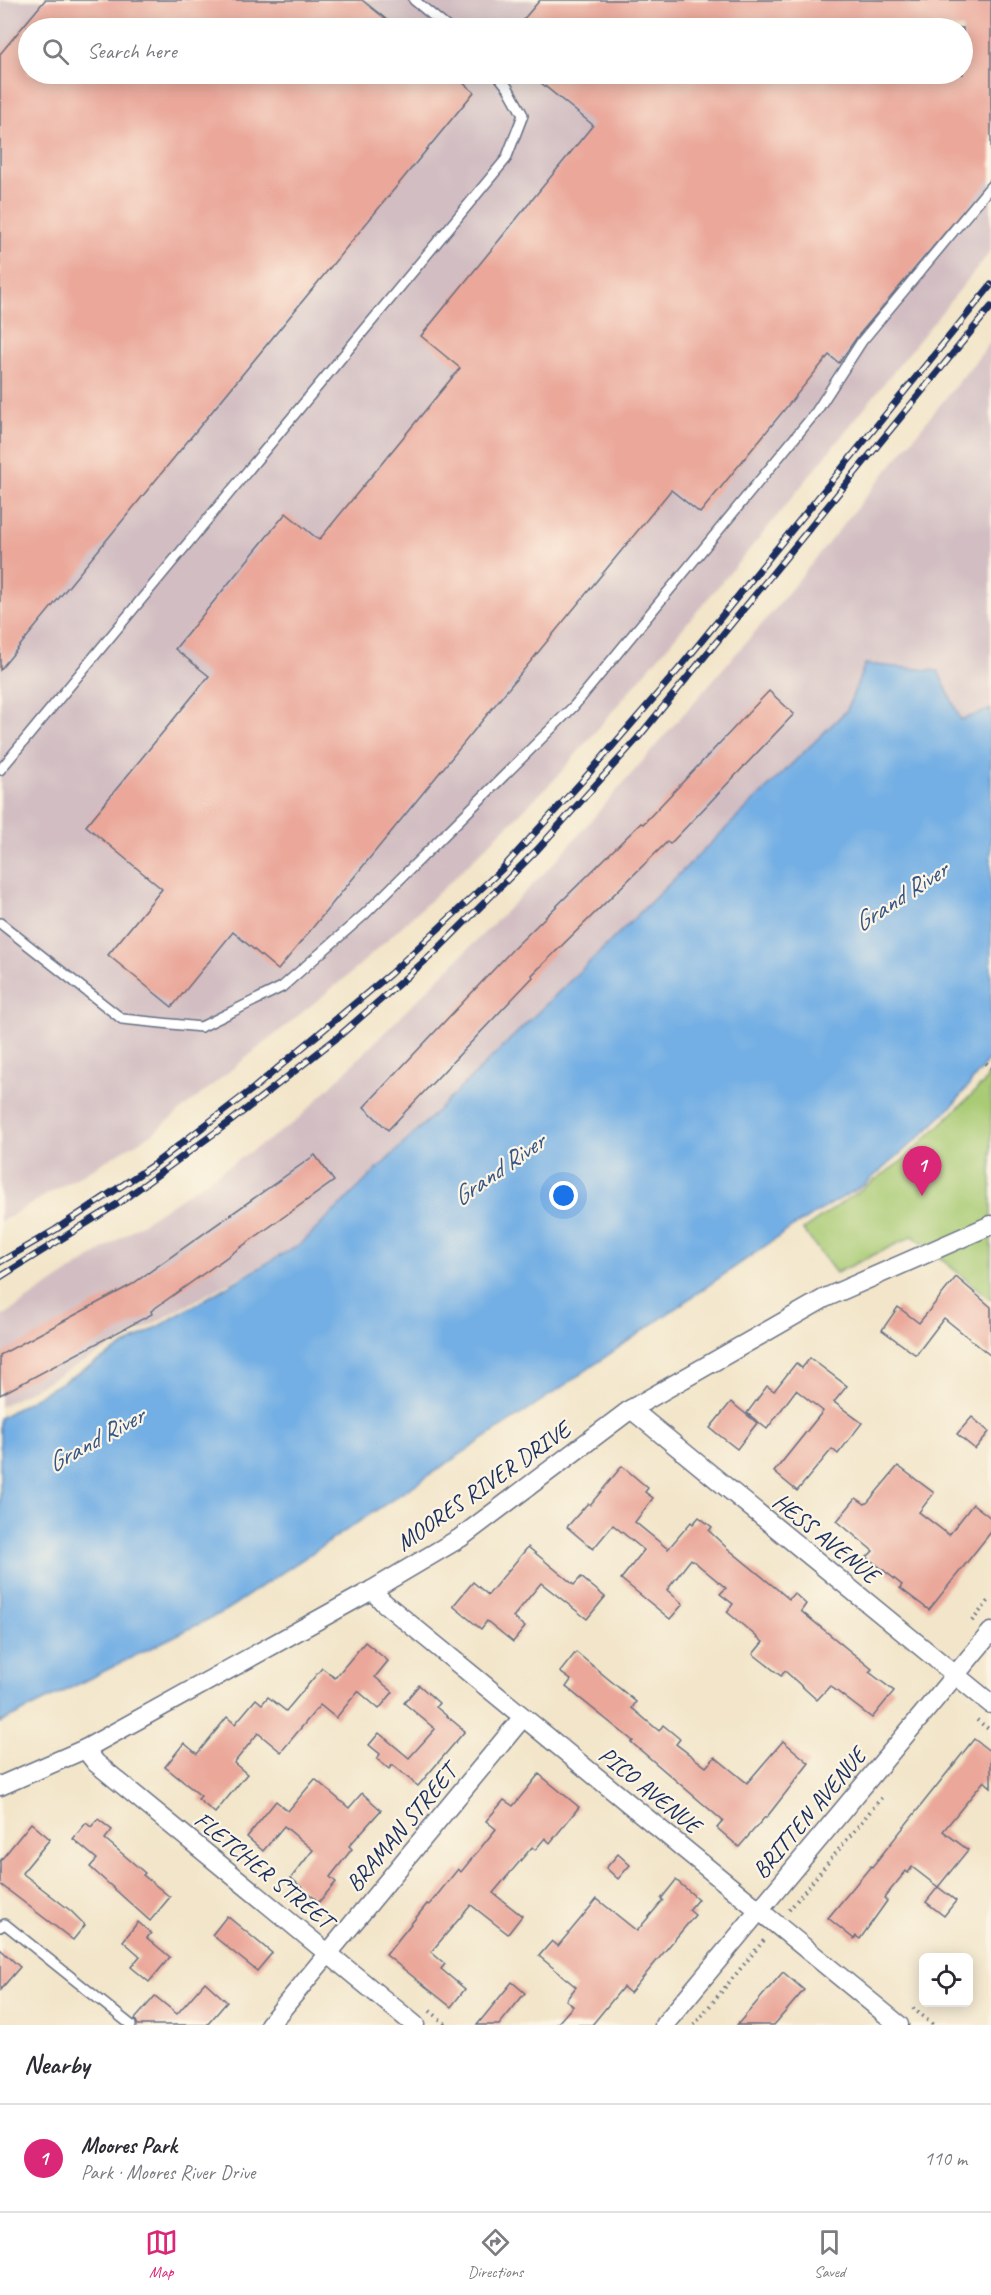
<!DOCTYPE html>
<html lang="en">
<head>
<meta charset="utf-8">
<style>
	:root { --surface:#fff; --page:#f7f7f7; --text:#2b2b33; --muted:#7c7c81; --line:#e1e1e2; --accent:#db2777 }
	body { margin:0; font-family:Caveat,sans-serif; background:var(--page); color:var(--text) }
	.controls { position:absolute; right:18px; bottom:18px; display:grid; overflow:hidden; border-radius:9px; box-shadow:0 3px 15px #0003 }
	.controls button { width:54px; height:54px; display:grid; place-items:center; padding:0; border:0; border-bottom:2px solid var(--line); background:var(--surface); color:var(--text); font:30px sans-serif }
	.you { position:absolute; left:564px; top:1196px; width:21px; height:21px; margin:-15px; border:4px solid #fff; border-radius:50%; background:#1a73e8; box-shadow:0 0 0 9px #1a73e833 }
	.badge { display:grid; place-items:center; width:39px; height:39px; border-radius:50%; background:var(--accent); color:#fff; font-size:20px; font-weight:700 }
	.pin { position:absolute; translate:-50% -50px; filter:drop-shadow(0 2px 3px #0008) }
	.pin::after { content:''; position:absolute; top:32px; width:21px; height:18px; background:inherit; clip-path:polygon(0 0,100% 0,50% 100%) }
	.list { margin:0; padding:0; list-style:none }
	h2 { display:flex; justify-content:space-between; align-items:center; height:78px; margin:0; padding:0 24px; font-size:26px }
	h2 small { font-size:20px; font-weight:400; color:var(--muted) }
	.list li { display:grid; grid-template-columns:39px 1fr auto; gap:18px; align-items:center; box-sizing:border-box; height:108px; padding:0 24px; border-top:2px solid var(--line) }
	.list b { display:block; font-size:22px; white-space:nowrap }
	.list p { margin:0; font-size:20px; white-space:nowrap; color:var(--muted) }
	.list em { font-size:20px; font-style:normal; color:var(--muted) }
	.icon { flex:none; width:33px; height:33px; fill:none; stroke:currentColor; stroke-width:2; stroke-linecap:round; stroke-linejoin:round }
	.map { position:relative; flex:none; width:991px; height:2025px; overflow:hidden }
	.search { position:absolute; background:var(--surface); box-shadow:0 3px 15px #0003; left:18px; right:18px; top:18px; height:66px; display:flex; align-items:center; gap:15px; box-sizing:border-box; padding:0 21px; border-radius:33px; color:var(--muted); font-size:22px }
	.sheet { height:186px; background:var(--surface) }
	nav { display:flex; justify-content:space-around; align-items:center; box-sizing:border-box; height:84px; border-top:2px solid var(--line); background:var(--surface); font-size:16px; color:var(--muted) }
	nav a { display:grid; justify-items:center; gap:3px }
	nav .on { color:var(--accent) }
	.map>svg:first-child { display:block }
	.industrial { fill:#d2bec2; fill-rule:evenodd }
	.green { fill:#a9cb74; stroke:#627d69; stroke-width:1.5 }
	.water { fill:#73afe4; stroke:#476fa1; stroke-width:1.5 }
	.building { fill:#eaa79a }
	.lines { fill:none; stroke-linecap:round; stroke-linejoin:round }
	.lane-casing { stroke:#666f83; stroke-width:12 }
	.street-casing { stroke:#666f83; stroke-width:21 }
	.path { stroke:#666f83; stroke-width:4; stroke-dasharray:1.5 4.5; stroke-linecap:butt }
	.lane { stroke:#fff; stroke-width:9 }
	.street { stroke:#fff; stroke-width:18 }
	.rail-casing { stroke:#1b2f5e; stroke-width:7 }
	.rail { stroke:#fcf5e5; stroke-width:4.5; stroke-dasharray:14; stroke-linecap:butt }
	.labels { text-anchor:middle; stroke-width:4.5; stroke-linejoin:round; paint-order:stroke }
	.street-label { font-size:24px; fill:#1b2f5e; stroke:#fcf5e5 }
	.water-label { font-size:26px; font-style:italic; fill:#355586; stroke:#fcf5e5 }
</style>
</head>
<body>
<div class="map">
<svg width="991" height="2025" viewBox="0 0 991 2025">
	<rect width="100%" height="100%" fill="#fcf5e5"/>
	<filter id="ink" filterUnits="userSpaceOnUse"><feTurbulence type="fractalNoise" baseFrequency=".0167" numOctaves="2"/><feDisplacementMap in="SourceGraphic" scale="12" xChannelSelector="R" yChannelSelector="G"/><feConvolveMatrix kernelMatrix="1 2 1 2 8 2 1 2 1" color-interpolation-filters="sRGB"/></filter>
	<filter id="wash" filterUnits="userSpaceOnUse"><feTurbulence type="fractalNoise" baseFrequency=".008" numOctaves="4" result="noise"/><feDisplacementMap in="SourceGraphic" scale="24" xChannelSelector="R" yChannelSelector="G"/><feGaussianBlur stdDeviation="1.35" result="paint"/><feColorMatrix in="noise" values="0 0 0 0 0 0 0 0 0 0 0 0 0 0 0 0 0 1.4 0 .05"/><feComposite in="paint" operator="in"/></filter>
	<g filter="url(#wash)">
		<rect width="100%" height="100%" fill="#f2e5c9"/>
		<g class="industrial">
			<path d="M0,0H991V251L765,531L556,778L449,883L351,973L152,1134L0,1222ZM28,28H962V74H28Z"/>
			<polygon points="991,342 991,709 961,720 865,664 847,710 302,1243 0,1407 0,1318 295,1122 553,864 774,610"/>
		</g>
		<polygon class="green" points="991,1071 991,1300 913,1236 836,1273 803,1230 902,1161 983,1084"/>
		<polygon class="water" points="865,664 938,671 961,720 991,709 991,1057 954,1104 924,1133 864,1185 794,1226 565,1385 223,1612 0,1723 0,1418 302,1243 847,710"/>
		<g id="blocks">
			<g class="building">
				<polygon points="45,0 362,0 397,28 28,28 28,74 452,74 474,92 0,670 0,54"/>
				<polygon points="540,0 991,0 991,178 857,337 839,363 829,355 700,513 671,490 278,970 233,932 172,1007 108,955 162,889 86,826 209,676 175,649 286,513 319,540 460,368 421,336 593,125 530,74 963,74 963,28 516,28"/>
				<polygon points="769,691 794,714 670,844 667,842 532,975 533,977 388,1130 364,1107 514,948 641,823 643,824"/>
				<polygon points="315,1155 334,1181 151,1311 152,1314 0,1395 0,1355 131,1285"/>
				<polygon points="956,1277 991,1307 991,1356 944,1318 916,1355 882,1330 898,1307 919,1323"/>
				<polygon points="810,1358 847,1386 834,1402 862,1423 838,1454 832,1449 797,1491 774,1472 823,1411 796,1390 767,1429 747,1413 767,1386 774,1391 796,1363 802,1368"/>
				<polygon points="731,1402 757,1423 737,1449 710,1428"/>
				<polygon points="972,1417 989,1432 975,1449 957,1434"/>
				<polygon points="622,1466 648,1488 645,1492 653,1498 635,1522 668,1549 691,1522 693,1524 699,1517 712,1527 709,1531 727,1548 777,1589 789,1599 794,1593 806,1604 801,1611 872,1669 869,1672 894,1691 872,1718 830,1686 817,1700 785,1671 781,1676 753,1654 763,1642 727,1612 733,1604 720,1594 726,1588 691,1559 667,1590 683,1604 670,1619 621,1579 644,1550 613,1525 593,1549 567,1527 588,1503 590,1505"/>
				<polygon points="898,1466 934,1493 919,1512 949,1535 973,1504 991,1518 991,1532 929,1610 900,1588 902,1585 867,1557 873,1551 837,1521 856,1498 865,1504 868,1502"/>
				<polygon points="528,1547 574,1585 581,1577 605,1597 587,1619 541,1583 513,1617 525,1627 513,1642 487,1621 481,1629 453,1606 473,1582 488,1595"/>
				<polygon points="365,1642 388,1661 375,1677 393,1692 379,1709 358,1691 336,1718 320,1705 281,1752 258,1733 234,1763 247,1774 215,1813 198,1799 201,1796 165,1767 184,1743 197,1754 227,1717 235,1724 256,1699 262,1704 268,1697 286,1711 322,1668 335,1678"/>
				<polygon points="576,1652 636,1702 632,1708 659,1731 663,1725 680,1739 676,1744 706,1767 715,1757 747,1783 783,1741 809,1763 766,1818 765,1817 739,1847 717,1828 723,1821 631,1742 633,1741 566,1687 571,1680 560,1672"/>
				<polygon points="419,1685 439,1703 436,1707 465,1731 418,1786 392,1765 389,1769 377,1759 380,1754 369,1745 379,1733 409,1758 435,1729 404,1703"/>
				<polygon points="974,1739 991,1752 991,1787 984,1781 943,1831 968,1850 938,1887 912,1867 908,1873 906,1871 884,1898 887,1901 860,1939 856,1936 854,1939 828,1918 871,1866 872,1867"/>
				<polygon points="539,1774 579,1807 550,1843 545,1838 535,1850 532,1847 493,1893 522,1916 508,1934 471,1905 431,1952 445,1964 441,1969 465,1989 451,2007 386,1955 427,1904 429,1905 458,1869 461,1872 496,1829 486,1821 504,1800 513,1806"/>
				<polygon points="315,1779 349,1808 362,1793 381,1810 349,1846 352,1849 330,1877 336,1882 319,1902 291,1878 313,1850 284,1826 263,1851 247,1837 276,1801 288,1811"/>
				<polygon points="98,1819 112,1830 105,1839 145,1873 143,1875 170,1897 150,1921 90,1867 97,1859 73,1839 86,1823 91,1827"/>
				<polygon points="31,1823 50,1839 22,1873 71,1911 85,1925 73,1940 0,1884 0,1861"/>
				<polygon points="618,1854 630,1865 618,1879 606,1868"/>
				<polygon points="676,1880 698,1899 689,1910 695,1915 630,1993 623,1987 592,2025 556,2025 573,2006 566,2000 576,1987 539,1956 552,1941 558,1946 597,1899 637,1931 663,1900 661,1899"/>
				<polygon points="938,1887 956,1901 944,1916 926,1902"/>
				<polygon points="227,1916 272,1953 257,1971 212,1935"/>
				<polygon points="138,1922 151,1933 147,1938 170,1957 149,1982 131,1967 140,1956 123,1941"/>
				<polygon points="0,1949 20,1967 0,1990"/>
				<polygon points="783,1972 804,1990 774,2025 737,2025"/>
				<polygon points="205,1982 227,2002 207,2025 138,2025 135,2019 155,1996 177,2014"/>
				<polygon points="512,1982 525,1993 499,2025 477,2025"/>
			</g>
		</g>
	</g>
	<g filter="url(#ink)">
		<use href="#blocks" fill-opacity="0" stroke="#666f83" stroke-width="1.5"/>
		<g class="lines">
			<g class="lane-casing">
				<g id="lane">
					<polyline points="414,0 448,28"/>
					<polyline points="0,770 506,159 523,115 508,88 497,74"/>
					<polyline points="0,923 122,1019 201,1027 282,987 365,914 574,706 816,412 862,341 991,186"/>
					<polyline points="0,1927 5,1924 131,2025"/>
				</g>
			</g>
			<g class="street-casing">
				<g id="street">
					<polyline points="631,1409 991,1704"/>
					<polyline points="372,1590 383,1602 899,2025"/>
					<polyline points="85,1749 96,1763 415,2025"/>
					<polyline points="0,1786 85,1749 372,1590 460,1538 631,1409 825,1298 991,1225"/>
					<polyline points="269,2025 523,1717"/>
					<polyline points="664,2025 991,1632"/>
				</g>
			</g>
			<g class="path">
				<polyline points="986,1063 991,1068"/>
				<polyline points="972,1621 991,1598"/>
				<polyline points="977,1720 991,1731"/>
				<polyline points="789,1910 882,1797"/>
				<polyline points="913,2008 933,2025"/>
				<polyline points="430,2011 447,2025"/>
				<polyline points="694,2025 765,1939"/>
			</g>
			<use href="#lane" class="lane"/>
			<use href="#street" class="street"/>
			<g class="rail-casing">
				<g id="rail">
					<polyline points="0,1262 55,1230 153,1165 254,1088 390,974 502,869 584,779 678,670 991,285"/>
					<polyline points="0,1277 119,1203 231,1121 338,1037 435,952 537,850 637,739 991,307"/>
				</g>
			</g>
			<use href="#rail" class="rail"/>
		</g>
	</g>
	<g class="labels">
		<g class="street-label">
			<text transform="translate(483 1486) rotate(-35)" y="8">MOORES RIVER DRIVE</text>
			<text transform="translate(826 1538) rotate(39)" y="8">HESS AVENUE</text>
			<text transform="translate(650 1790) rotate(39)" y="8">PICO AVENUE</text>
			<text transform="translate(809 1813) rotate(-50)" y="8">BRITTEN AVENUE</text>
			<text transform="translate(401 1828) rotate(-50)" y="8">BRAMAN STREET</text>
			<text transform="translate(264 1870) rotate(39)" y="8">FLETCHER STREET</text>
		</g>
		<g class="water-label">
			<text transform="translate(900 896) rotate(-33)" y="9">Grand River</text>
			<text transform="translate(498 1169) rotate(-35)" y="9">Grand River</text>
			<text transform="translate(95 1439) rotate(-29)" y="9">Grand River</text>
		</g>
	</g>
</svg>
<div class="controls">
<button><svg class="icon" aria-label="locate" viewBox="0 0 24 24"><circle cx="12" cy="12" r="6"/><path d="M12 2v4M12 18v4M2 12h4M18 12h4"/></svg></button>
</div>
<div class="you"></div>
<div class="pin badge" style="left:922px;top:1196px">1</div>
<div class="search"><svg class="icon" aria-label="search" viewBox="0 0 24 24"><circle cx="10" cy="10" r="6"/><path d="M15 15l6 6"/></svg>Search here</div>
</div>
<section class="sheet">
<h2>Nearby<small></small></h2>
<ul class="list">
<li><span class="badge">1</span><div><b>Moores Park</b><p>Park · Moores River Drive</p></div><em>110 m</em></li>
</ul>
</section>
<nav>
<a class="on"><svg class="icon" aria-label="map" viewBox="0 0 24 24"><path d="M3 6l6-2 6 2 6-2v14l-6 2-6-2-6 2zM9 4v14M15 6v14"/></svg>Map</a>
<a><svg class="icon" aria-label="directions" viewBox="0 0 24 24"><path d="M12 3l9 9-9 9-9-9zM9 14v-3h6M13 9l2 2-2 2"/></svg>Directions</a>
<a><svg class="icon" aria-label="saved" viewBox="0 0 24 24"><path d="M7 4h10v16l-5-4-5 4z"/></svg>Saved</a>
</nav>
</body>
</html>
